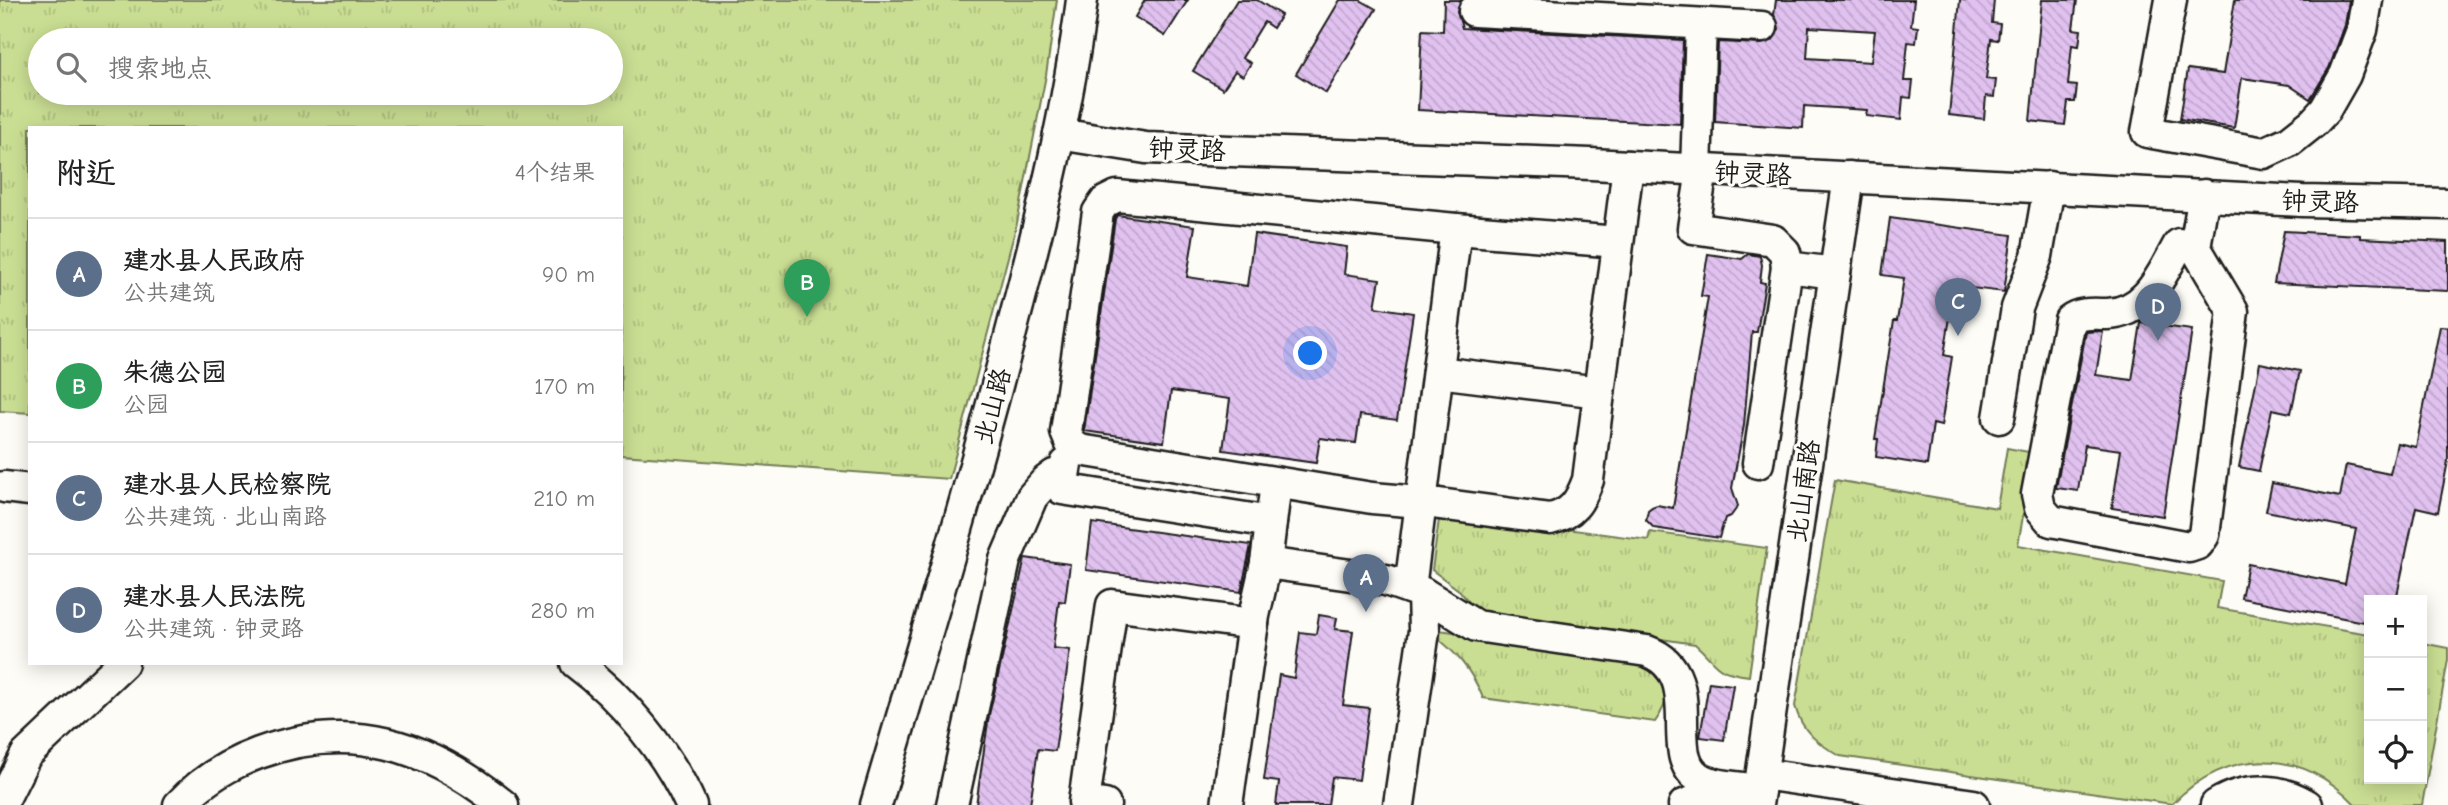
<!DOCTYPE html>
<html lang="zh">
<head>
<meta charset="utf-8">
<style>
	:root { --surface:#fff; --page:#f6f6f6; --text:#222; --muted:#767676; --line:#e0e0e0; --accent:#1a73e8 }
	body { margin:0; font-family:"Comic Neue","LXGW WenKai TC",sans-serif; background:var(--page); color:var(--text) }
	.controls { position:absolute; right:21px; bottom:21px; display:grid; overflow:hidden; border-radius:0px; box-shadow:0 4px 18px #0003 }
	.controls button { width:63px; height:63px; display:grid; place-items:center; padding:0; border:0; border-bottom:2px solid var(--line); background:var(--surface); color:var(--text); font:35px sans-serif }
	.you { position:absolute; left:1311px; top:354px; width:24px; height:24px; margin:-18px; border:5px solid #fff; border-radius:50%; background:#1a73e8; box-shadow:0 0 0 10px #1a73e833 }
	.badge { display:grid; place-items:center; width:46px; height:46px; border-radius:50%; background:var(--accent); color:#fff; font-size:23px; font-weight:700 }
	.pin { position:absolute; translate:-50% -58px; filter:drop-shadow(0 2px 4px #0008) }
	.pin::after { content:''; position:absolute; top:37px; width:24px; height:21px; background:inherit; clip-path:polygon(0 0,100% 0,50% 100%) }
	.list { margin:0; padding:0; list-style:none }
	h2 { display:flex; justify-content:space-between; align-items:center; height:91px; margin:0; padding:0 28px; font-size:30px }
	h2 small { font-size:23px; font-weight:400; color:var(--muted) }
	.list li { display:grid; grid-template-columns:46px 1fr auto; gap:21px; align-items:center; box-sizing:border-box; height:112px; padding:0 28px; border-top:2px solid var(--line) }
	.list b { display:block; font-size:26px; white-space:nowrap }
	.list p { margin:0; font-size:23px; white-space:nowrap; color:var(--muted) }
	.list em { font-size:23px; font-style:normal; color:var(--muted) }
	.icon { flex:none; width:38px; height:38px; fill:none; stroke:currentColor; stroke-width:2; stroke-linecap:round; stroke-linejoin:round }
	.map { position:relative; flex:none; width:2448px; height:805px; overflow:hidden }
	.search { position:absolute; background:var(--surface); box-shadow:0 4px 18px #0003; left:28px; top:28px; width:595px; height:77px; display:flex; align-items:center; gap:18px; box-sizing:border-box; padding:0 24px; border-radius:38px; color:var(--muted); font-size:26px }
	.panel { position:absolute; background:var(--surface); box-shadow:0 4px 18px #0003; left:28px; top:126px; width:595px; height:539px; border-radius:0px }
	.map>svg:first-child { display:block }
	.grass { fill:url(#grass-tufts); stroke:#737d58; stroke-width:2; fill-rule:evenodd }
	.building { fill:url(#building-back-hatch); stroke:#1c1c1c; stroke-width:2; fill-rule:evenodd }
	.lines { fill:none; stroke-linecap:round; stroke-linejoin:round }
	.minor-casing { stroke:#1c1c1c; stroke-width:35 }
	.minor { stroke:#fdfcf7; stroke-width:30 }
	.labels { text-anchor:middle; stroke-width:6; stroke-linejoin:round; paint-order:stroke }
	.street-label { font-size:26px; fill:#1c1c1c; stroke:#fdfcf7 }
</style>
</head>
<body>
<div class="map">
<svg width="2448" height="805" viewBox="0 0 2448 805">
	<defs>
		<pattern id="grass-tufts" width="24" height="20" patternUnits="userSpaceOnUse" patternTransform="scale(1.75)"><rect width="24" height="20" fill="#cade93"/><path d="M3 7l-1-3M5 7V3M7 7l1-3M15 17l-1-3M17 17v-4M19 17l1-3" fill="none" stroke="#adbe7e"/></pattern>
		<pattern id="building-back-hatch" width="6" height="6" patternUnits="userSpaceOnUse" patternTransform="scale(1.75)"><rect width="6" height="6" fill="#e0c1ef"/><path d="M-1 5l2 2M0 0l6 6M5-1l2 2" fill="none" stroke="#c0a5cc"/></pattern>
	</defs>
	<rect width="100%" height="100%" fill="#fdfcf7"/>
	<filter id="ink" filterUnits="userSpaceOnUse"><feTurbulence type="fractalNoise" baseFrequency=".0143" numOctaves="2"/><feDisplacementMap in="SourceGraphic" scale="14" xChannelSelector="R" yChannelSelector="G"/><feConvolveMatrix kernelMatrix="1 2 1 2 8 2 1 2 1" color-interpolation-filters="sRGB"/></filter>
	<g filter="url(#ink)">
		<g class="grass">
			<path d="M0,0H1057L1046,75L1017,223L949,479L621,455V128H30V413L0,411ZM611,40V93H40V40Z"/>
			<path d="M2007,448L2034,453L2018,545L2222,581L2217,608L2369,634V779H2422V643L2448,648V660L2422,805H2356C2302,747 2227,747 2172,804L1840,756C1817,743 1802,732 1795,706L1835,480L1997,508Z"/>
			<path d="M1440,512L1648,540L1650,532L1767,548L1749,676C1712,671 1720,666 1695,644L1477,612L1460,591L1432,570Z"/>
			<path d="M1432,629L1648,659C1669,680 1673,697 1655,722L1483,698C1472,670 1455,651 1431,633Z"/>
		</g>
		<g class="building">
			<polygon points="1145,0 1188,0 1165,36 1135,17"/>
			<polygon points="1237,0 1257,0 1281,15 1273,28 1264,22 1242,58 1251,63 1243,76 1235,71 1223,89 1193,71"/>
			<polygon points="1340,0 1360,0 1376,9 1326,93 1296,74"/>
			<polygon points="1444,0 1461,0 1457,11 1462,28 1683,40 1680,124 1418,110 1422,30 1443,31"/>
			<path d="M1776,0H1914L1911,26L1918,27L1916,43L1908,42L1904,81H1913L1911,98L1903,97L1901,120L1866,116L1867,110L1804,106L1803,128L1715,122L1718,42L1761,44L1772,41L1779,29L1774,15ZM1809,27L1875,31L1871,62L1807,58Z"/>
			<polygon points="1960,0 1994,0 1992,23 2000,24 1998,40 1991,39 1986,79 1996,80 1994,97 1986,96 1984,119 1949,115"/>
			<polygon points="2042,0 2077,0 2073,29 2081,30 2079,46 2072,45 2068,85 2077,86 2075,102 2068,102 2065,125 2030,121"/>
			<polygon points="2235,0 2349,0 2345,25 2329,68 2310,99 2289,85 2242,78 2234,128 2180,119 2188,69 2223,74"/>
			<polygon points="1117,215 1195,226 1187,277 1247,286 1254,234 1347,247 1344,274 1380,279 1375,307 1413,313 1397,420 1360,415 1356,443 1320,438 1316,463 1223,450 1230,399 1171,391 1164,442 1084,431 1115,219"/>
			<polygon points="1890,218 2012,235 2004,292 1955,286 1944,355 1952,357 1941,426 1933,424 1927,465 1876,457 1878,439 1875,439 1894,321 1897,321 1904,278 1882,275"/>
			<polygon points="2284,231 2360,235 2360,238 2448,242 2448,291 2274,283"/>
			<polygon points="1708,254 1742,259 1748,254 1760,256 1762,265 1760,282 1765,283 1757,332 1752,332 1744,425 1732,488 1738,506 1731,516 1725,518 1719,538 1654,528 1646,520 1648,510 1652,507 1657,505 1673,508 1708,297 1701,296"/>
			<polygon points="2141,323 2192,330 2163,516 2112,508 2121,450 2085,445 2078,491 2056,488 2086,332 2103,331 2096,375 2132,380"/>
			<polygon points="2440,326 2448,327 2448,461 2438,512 2416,507 2396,600 2369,600 2369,623 2241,598 2248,564 2345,584 2356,529 2266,511 2272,483 2340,497 2346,465 2390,474 2397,443 2416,447"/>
			<polygon points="2260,363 2300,371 2291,413 2272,409 2259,471 2239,467"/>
			<polygon points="1092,523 1251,545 1241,592 1086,570"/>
			<polygon points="1025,558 1070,564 1065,602 1059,601 1053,648 1070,650 1055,751 1038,749 1030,805 976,805 989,715"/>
			<polygon points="1319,615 1337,618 1335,629 1353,631 1343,705 1369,708 1359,780 1332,777 1328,805 1276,805 1279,782 1264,780 1279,675 1294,678 1300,632 1316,634"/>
			<polygon points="1709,682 1733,685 1724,740 1700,737"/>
		</g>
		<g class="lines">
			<g class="minor-casing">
				<g id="minor">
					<polyline points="2171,0 2147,132 2264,153 2290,141 2314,122 2325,110 2345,75 2362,30 2367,0"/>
					<polyline points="1474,11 1762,27"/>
					<polyline points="1059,134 1146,148 1591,164 2302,201 2448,204"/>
					<polyline points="1696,170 1701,25"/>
					<polyline points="1702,170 1693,228 1773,240 1785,252 1787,267"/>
					<path d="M1618,242L1456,229L1117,196L1105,202L1098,212L1066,432L1071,444L1080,450L1372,498L1432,503L1550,519C1573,514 1580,501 1588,480L1628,166"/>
					<path d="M2195,247L2179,244C2162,274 2147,313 2107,314C2094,314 2080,312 2070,320L2037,494L2040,508L2051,521L2189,547L2198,544L2204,535L2233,311L2195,247L2204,195"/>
					<polyline points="1438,372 1599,392"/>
					<polyline points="1999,418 2017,308 2037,256 2049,187"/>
					<polyline points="1758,463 1787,267 1835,273"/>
					<polyline points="1066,464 1062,489 1271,522"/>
					<polyline points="4,487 30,490"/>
					<path d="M1266,563L1386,580L1423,593L1476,626L1647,651C1712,675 1656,762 1705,781C1721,787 1742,787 1759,790"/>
					<polyline points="1410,588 1456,229"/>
					<path d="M576,663C622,697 668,753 691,805"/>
					<polyline points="1762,774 1974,805"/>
					<polyline points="1,805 26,755 123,663"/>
					<path d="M179,805C201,781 229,764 259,753C351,719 429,745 503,805"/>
					<path d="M876,805C923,644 972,484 1014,321C1042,215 1068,109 1082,0"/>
					<polyline points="952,805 1005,560 1032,497 1046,481 1054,475 1064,474"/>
					<polyline points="1105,805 1084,802 1112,605 1253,624"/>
					<polyline points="1227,805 1254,616 1266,563 1276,483"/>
					<polyline points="1399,805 1424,631 1423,593"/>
					<polyline points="1684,805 1695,801 1738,805"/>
					<polyline points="1757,805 1849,177"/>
					<path d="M2216,805C2245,787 2278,787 2307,805"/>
				</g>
			</g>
			<use href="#minor" class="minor"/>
		</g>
	</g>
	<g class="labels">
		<g class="street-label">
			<text transform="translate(1187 149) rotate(3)" y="9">钟灵路</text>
			<text transform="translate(1753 173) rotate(3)" y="9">钟灵路</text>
			<text transform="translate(2320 201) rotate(2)" y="9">钟灵路</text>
			<text transform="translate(992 406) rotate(-75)" y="9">北山路</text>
			<text transform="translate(1803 491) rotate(-82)" y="9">北山南路</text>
		</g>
	</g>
</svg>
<div class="controls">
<button>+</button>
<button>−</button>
<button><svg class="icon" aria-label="locate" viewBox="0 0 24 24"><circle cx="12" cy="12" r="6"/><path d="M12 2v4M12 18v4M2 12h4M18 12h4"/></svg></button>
</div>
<div class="you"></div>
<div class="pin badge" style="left:1366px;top:612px;background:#5c6f8a">A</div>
<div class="pin badge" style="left:807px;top:317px;background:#2e9e5b">B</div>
<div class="pin badge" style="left:1958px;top:336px;background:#5c6f8a">C</div>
<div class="pin badge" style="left:2158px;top:341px;background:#5c6f8a">D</div>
<div class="search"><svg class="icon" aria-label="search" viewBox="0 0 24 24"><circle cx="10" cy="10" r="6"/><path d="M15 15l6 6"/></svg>搜索地点</div>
<section class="panel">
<h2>附近<small>4个结果</small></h2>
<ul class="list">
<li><span class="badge" style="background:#5c6f8a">A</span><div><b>建水县人民政府</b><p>公共建筑</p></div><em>90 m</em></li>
<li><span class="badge" style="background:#2e9e5b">B</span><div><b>朱德公园</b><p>公园</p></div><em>170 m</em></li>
<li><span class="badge" style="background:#5c6f8a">C</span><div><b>建水县人民检察院</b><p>公共建筑 · 北山南路</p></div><em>210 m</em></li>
<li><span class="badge" style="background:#5c6f8a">D</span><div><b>建水县人民法院</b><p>公共建筑 · 钟灵路</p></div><em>280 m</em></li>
</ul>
</section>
</div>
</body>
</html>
